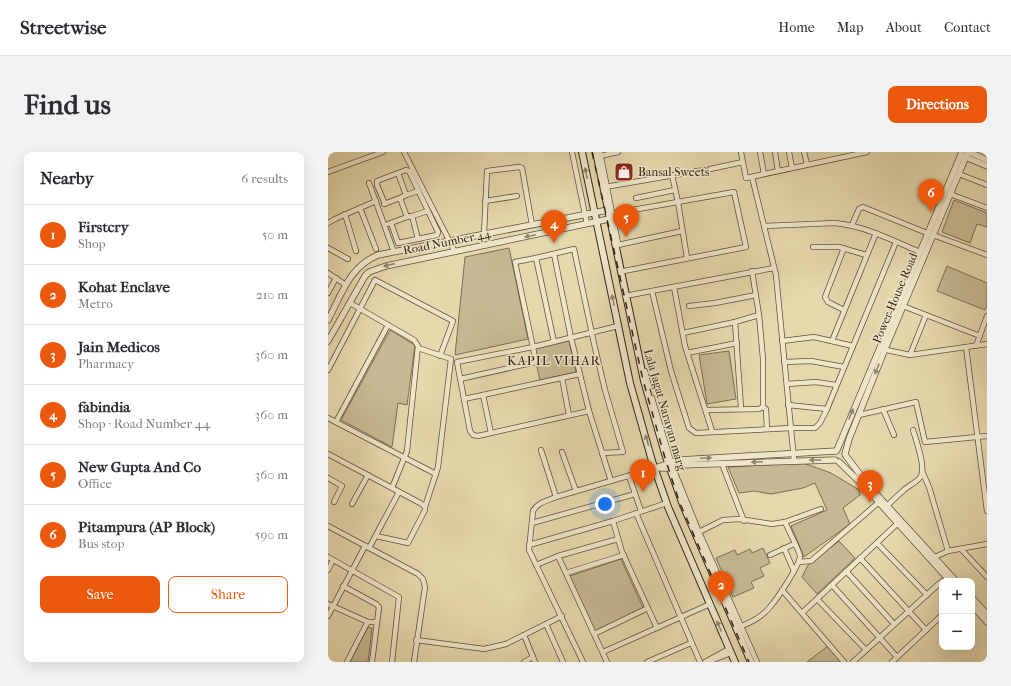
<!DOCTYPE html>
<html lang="en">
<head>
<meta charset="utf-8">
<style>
	:root { --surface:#fff; --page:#f2f2f3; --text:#2b2b33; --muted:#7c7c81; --line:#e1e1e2; --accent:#ea580c }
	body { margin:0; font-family:"IM FELL French Canon",serif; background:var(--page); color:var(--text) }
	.controls { position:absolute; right:12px; bottom:12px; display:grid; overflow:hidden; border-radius:8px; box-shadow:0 4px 16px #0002 }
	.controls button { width:36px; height:36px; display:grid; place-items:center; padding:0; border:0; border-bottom:1px solid var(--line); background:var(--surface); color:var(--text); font:20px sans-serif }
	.you { position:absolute; left:277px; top:352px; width:14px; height:14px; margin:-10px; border:3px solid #fff; border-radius:50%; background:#1a73e8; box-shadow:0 0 0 6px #1a73e833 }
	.badge { display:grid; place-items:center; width:26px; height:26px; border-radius:50%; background:var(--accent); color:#fff; font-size:13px; font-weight:700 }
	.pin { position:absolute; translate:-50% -33px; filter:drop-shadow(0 1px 2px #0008) }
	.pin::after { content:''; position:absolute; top:21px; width:14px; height:12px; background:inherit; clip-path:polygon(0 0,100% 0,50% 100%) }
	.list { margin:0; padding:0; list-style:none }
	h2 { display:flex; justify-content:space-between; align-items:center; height:52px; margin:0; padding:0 16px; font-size:17px }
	h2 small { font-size:13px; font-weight:400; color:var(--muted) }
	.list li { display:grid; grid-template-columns:26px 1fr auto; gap:12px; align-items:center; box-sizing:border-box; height:60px; padding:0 16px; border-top:1px solid var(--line) }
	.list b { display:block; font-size:15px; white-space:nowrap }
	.list p { margin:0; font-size:13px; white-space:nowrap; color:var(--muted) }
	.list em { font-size:13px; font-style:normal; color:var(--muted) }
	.actions { display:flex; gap:8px; padding:12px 16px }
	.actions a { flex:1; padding:9px 0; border:1px solid var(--accent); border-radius:8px; text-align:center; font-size:14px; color:var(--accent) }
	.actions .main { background:var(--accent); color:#fff }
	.map { position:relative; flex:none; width:659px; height:510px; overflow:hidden; border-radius:8px }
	header { display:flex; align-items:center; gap:24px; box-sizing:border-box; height:56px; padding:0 20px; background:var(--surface); border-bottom:1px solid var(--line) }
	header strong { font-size:19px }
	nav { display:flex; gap:22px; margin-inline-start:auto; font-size:14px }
	.intro { display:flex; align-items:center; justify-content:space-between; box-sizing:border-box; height:96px; padding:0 24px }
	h1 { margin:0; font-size:28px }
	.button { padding:10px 18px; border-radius:8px; background:var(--accent); color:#fff; font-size:14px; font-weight:700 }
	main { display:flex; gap:24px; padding:0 24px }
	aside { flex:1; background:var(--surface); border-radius:8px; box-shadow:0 4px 16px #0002 }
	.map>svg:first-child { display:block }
	.green { fill:#c7b993; stroke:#7c6e54 }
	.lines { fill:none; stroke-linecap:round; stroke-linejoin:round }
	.minor-casing { stroke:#5f503b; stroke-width:6 }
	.tertiary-casing { stroke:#5f503b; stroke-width:7 }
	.secondary-casing { stroke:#322315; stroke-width:8 }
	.minor { stroke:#efe6ca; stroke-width:4.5 }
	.tertiary { stroke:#efe6ca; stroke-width:5.5 }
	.secondary { stroke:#efe6ca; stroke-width:6 }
	.rail { stroke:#322315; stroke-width:1.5; stroke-dasharray:7 7; stroke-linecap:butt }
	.oneway { fill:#908470 }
	.labels { text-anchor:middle; stroke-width:3; stroke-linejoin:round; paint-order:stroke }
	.poi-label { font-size:12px; fill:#322315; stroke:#efe6ca; text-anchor:start }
	.street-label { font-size:12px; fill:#322315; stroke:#efe6ca }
	.neighbourhood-label { font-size:13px; letter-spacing:1px; fill:#322315; stroke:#efe6ca }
</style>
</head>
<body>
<header>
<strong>Streetwise</strong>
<nav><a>Home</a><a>Map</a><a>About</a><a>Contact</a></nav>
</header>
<div class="intro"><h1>Find us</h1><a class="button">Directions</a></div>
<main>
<aside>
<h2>Nearby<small>6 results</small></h2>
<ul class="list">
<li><span class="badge">1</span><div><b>Firstcry</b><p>Shop</p></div><em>50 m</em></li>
<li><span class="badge">2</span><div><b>Kohat Enclave</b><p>Metro</p></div><em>210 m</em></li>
<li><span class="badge">3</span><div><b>Jain Medicos</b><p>Pharmacy</p></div><em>360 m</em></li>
<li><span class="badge">4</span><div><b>fabindia</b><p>Shop · Road Number 44</p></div><em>360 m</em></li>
<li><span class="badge">5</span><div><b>New Gupta And Co</b><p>Office</p></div><em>360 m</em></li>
<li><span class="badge">6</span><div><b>Pitampura (AP Block)</b><p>Bus stop</p></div><em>590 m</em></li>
</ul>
<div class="actions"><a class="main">Save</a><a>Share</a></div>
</aside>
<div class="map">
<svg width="659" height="510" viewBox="0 0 659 510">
	<rect width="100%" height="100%" fill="#e6d8ad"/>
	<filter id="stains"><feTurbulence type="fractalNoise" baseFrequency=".005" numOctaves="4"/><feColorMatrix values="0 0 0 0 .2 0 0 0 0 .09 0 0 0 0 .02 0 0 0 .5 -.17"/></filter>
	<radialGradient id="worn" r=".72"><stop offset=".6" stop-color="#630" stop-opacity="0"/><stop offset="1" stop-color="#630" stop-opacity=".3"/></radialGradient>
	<g class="green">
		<polygon points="626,48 659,61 659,75 649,72 642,91 614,80"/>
		<polygon points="181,96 200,187 127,203 137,105"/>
		<polygon points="619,114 659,131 659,153 657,158 609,139"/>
		<polygon points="62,178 87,193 79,253 70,251 64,295 13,268"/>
		<polygon points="241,189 248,220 212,228 205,197"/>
		<polygon points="401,199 408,247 379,252 371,203"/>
		<polygon points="475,311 503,321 531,338 532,343 515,356 522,372 476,405 463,374 499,358 487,331 475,336 443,342 426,339 411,341 400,315"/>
		<polygon points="511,389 527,406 489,442 474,425 480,413"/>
		<polygon points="435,396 442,411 432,416 436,424 423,430 426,436 405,445 388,406 407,398 409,403 422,397 424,401"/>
		<polygon points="293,407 317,460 266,483 239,425"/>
		<polygon points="40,475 44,476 40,510 22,510"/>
		<polygon points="500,494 514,510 479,510"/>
	</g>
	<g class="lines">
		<g class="minor-casing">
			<g id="minor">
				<polyline points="76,0 127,100"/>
				<polyline points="244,0 259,72"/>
				<polyline points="272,0 290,91"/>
				<polyline points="413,0 418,26 539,0"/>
				<polyline points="432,0 436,22"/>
				<polyline points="447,0 450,19"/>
				<polyline points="461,0 464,16"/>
				<polyline points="476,0 479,12"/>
				<polyline points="272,4 290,0"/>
				<polyline points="382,17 415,10"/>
				<polyline points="0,20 55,0"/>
				<polyline points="70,21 78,43 72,46"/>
				<polyline points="631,22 659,33"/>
				<polyline points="344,23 350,50 359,106"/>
				<polyline points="424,25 448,123 466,308"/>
				<polyline points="41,31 66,100"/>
				<polyline points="277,35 376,18"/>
				<polyline points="622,42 659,56"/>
				<polyline points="78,43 90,39"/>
				<polyline points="308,46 347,38"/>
				<polyline points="157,49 189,44"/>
				<polyline points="56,52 72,46 79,65 60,72"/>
				<polyline points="57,52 49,33 49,29 78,18 81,19 110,80 109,83 70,91 63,71"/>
				<polyline points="32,56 48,97"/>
				<polyline points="17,62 28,99"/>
				<polyline points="282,62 406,40 418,95 296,119"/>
				<polyline points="84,64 100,59"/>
				<polyline points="79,65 84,64 90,87"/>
				<polyline points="0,71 7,67 48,49"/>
				<polyline points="524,73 531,57 535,55 599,81"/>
				<path d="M436,74L507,71C537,74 564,88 592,100"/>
				<polyline points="156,82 159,19 191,15 194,16 204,73"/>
				<polyline points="605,83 659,103"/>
				<polyline points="290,93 354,79"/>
				<polyline points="485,95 511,95 538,103"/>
				<polyline points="0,96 20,107"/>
				<polyline points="226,102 243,186 261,259 283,329"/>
				<polyline points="424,119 431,163 435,207 435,255 438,257 439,277"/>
				<polyline points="0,121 18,133"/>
				<polyline points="346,135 357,194 384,279"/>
				<polyline points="324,139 343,219 361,276 368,281 463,276 487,276 492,271 499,257 568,90"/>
				<polyline points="0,141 8,126"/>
				<polyline points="297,144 446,116"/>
				<polyline points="22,151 86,188 90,194 79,299 64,336"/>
				<polyline points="361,154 387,151 428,143"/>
				<polyline points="575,154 652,184"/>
				<polyline points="516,158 500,150 497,145 516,96"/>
				<polyline points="407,170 413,256"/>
				<polyline points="355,181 407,170 431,163"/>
				<polyline points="454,189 486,185 525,194"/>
				<polyline points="504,189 548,81"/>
				<polyline points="226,190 208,106 246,97 267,196 277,238 295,300 274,301"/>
				<polyline points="648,194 659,164"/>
				<polyline points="638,195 659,359"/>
				<polyline points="90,196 123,207 110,315 97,355"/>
				<polyline points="554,197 582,203 659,192"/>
				<polyline points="359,201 409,191"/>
				<polyline points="582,203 598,163"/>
				<polyline points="456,210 483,209 516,215"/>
				<polyline points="0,218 47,128 125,169 112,204"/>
				<polyline points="317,219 321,235"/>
				<polyline points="234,226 241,263"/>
				<polyline points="132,227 208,210 187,110 208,106"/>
				<polyline points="459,232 488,230 508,233"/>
				<polyline points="155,243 163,281"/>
				<polyline points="324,246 345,316 371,380 429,510"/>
				<polyline points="136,247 252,222"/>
				<polyline points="460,253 499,257"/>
				<polyline points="555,257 566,283"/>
				<polyline points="378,258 431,257 435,255"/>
				<polyline points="261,259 150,284 145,283 142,279 129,210 205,195 290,174"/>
				<polyline points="531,263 588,250 597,290 659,284"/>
				<polyline points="0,266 108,322"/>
				<polyline points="8,270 60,173"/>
				<polyline points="213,298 228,345"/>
				<polyline points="234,300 248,339"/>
				<polyline points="0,302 94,352 97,355 97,358 80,391 48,384"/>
				<polyline points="394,312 416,369"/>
				<polyline points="594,319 601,335 620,399"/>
				<polyline points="301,324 313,359"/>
				<polyline points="0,326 14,334 6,350"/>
				<polyline points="24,352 40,323"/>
				<path d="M558,355C564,349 570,343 576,338C581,333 590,330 593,324C598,315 588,288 585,278"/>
				<polyline points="308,361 372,510"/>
				<polyline points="285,369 294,400 329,476"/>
				<polyline points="204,371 307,342"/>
				<polyline points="0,374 90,422 95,427 97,435 86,510"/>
				<polyline points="369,381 395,368 411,367 444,372 457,370 493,357"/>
				<polyline points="549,391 599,443"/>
				<polyline points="201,393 285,369 339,351"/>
				<polyline points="41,396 71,340"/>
				<polyline points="456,396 466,419"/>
				<polyline points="633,397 659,425"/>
				<polyline points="442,403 466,392"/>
				<polyline points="230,404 266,482 320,456"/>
				<polyline points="0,405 71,445 64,510"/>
				<polyline points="607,405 620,399 659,392"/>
				<polyline points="532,406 598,478"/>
				<polyline points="471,410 483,409 551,350"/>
				<polyline points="208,413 230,404 290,387"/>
				<polyline points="0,418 5,408"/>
				<polyline points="518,419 566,472"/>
				<polyline points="238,421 296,403"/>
				<polyline points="504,433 569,505"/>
				<polyline points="15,434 48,452 51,455 44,510"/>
				<polyline points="454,438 516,510"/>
				<polyline points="489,447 538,498"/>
				<polyline points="0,452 40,470"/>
				<polyline points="474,461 570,371"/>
				<polyline points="0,464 37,394"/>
				<polyline points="218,472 235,510"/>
				<path d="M411,475C422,471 435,464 442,455C449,447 472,413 472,404C471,398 460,377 457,370"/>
				<polyline points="266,482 279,510"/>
				<polyline points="196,483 207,510"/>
				<polyline points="88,488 156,497 178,492 234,464"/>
				<polyline points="275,500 382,452"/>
				<polyline points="382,509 403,501"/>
				<polyline points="19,510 38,473 40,470 49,470"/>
				<polyline points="196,510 205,505"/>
				<path d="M255,510L201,398L205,359C210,350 219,349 228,345L327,316"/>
				<polyline points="319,510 363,491"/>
				<polyline points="377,510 401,497"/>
				<polyline points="525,510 614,429"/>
				<polyline points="564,510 614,463"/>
			</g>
		</g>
		<g class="tertiary-casing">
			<g id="tertiary">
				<polyline points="641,0 659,8"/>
				<polyline points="635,4 659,14"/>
				<path d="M0,168C14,142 21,115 50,103L280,58"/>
				<polyline points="0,189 37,124 41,120 58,114 281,67"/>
				<polyline points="509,298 634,0"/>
				<polyline points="517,302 521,287 557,197 640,0"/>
				<polyline points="518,304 540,333 628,429"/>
				<polyline points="511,310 537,335 622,429"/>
				<polyline points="327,316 351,308 508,299"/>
				<polyline points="329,316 345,316 353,313 507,308"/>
				<polyline points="644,446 659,462"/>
				<polyline points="644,453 659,470"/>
			</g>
		</g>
		<g class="secondary-casing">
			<g id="secondary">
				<polyline points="254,0 302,231 324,309 340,355 407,510"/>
				<polyline points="268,0 316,229 338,305 355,353 423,510"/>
			</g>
		</g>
		<use href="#minor" class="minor"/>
		<use href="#tertiary" class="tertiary"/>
		<use href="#secondary" class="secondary"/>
		<polyline class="rail" points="264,0 315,228 337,306 351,349 421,510"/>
	</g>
	<defs><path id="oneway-solid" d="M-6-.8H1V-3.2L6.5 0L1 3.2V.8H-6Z"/></defs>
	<g class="oneway">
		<use href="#oneway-solid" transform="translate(258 21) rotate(-102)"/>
		<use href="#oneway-solid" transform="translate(202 84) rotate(168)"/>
		<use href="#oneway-solid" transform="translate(61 113) rotate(167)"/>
		<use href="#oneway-solid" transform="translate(285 148) rotate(-102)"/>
		<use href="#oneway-solid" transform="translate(549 217) rotate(112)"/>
		<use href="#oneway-solid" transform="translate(523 262) rotate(-67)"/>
		<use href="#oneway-solid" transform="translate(319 288) rotate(-106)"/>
		<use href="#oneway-solid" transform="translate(378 306) rotate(-3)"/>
		<use href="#oneway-solid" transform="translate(487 308) rotate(-180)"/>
		<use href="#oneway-solid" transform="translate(429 310) rotate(177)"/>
		<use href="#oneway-solid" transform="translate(391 474) rotate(-114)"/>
	</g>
	<defs>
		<g id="shop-square" transform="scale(1)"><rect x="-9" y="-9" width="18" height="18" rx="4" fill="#8f2418" stroke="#efe6ca"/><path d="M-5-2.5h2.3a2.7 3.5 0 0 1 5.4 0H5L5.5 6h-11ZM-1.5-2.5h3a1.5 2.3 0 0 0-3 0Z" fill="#fff"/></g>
	</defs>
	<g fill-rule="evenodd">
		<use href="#shop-square" x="296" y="20"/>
	</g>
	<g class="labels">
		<g class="poi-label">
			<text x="310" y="24">Bansal Sweets</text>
		</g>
		<g class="street-label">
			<text transform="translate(119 90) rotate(-11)" y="4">Road Number 44</text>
			<text transform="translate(567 146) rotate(-67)" y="4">Power House Road</text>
			<text transform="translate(337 258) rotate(74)" y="4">Lala Jagat Narayan marg</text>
		</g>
		<g class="neighbourhood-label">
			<text x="226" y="213">KAPIL VIHAR</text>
		</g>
	</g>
	<rect width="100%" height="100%" filter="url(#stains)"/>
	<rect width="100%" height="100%" fill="url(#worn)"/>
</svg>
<div class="controls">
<button>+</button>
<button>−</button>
</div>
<div class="you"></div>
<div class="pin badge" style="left:315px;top:340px">1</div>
<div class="pin badge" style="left:393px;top:452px">2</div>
<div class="pin badge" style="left:542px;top:351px">3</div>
<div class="pin badge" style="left:226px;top:91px">4</div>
<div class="pin badge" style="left:298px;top:85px">5</div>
<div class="pin badge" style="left:603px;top:60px">6</div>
</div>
</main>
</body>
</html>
